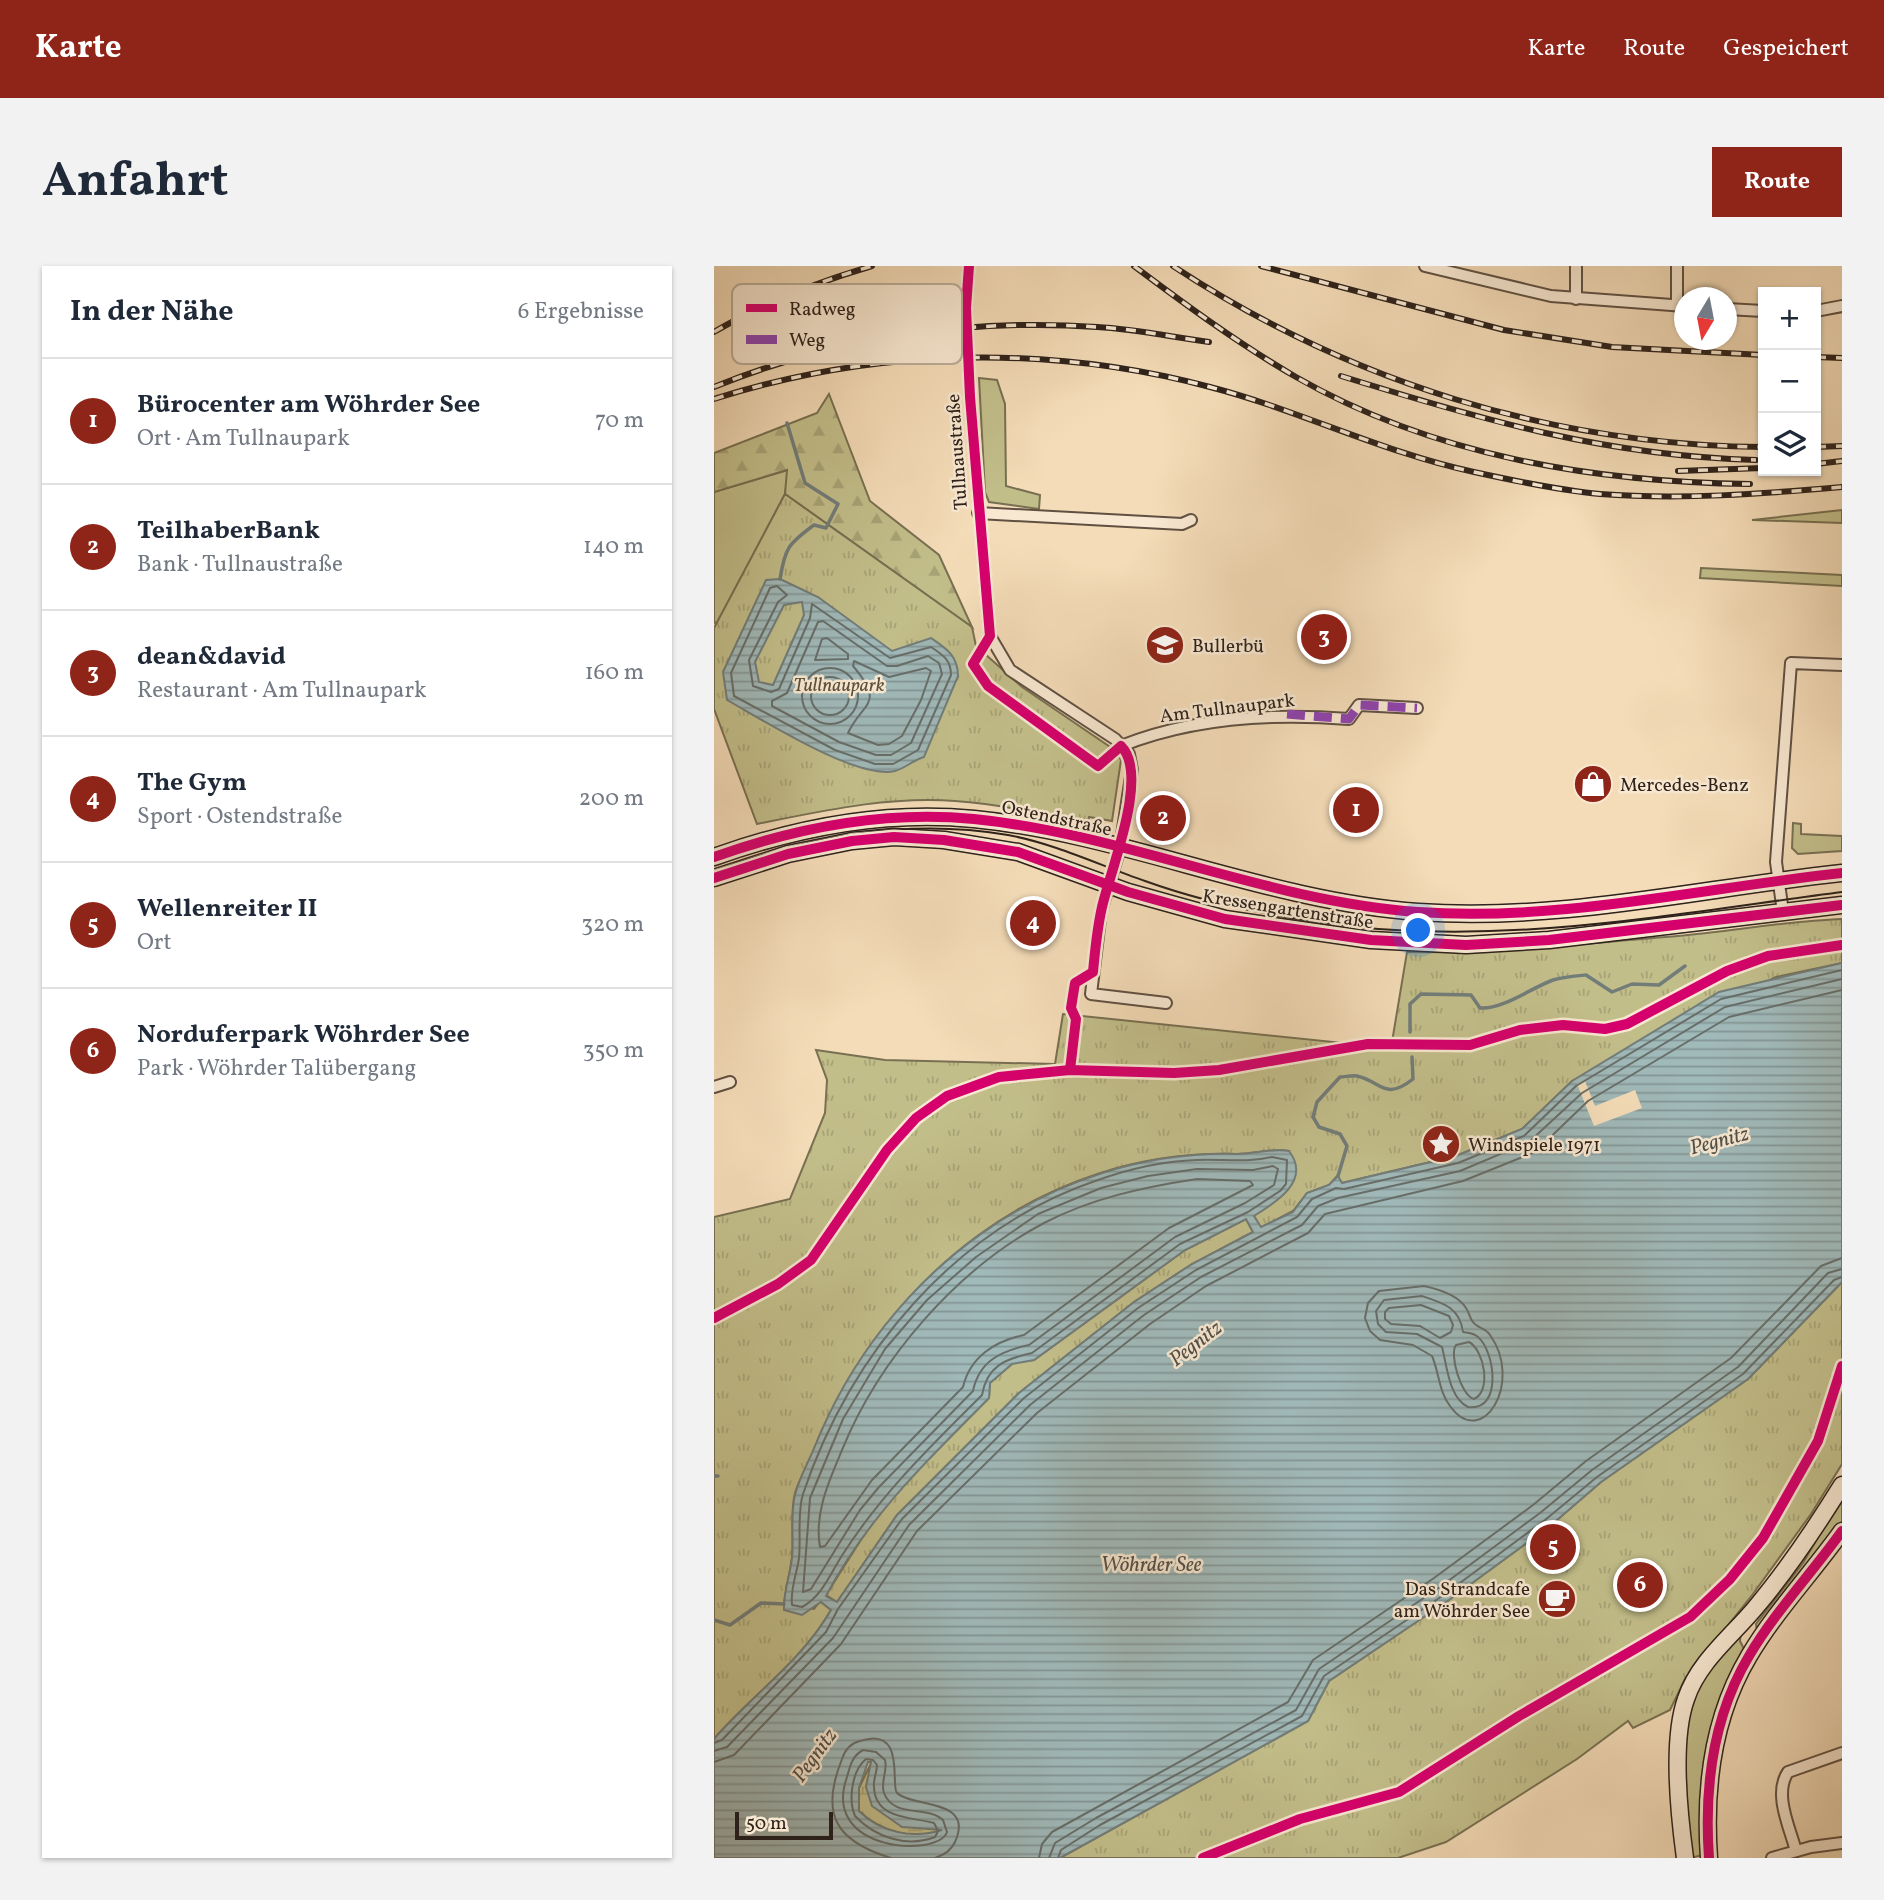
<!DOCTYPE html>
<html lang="de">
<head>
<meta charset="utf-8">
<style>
	:root { --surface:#fff; --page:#f2f2f3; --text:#1f2937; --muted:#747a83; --line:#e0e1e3; --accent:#8f2418 }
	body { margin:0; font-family:Vollkorn,serif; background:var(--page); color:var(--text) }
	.controls { position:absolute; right:21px; top:21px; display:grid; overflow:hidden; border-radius:0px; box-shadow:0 2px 5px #0004 }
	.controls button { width:63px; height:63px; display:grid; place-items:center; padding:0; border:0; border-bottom:2px solid var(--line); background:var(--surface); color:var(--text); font:35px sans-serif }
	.compass { position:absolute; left:960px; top:21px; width:63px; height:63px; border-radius:50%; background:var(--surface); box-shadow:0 2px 5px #0004; rotate:190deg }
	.scale { position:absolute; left:21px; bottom:18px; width:98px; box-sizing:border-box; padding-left:7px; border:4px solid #2e221b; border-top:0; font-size:19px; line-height:24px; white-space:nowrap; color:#2e221b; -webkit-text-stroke:5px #f8e8d1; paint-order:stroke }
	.you { position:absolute; left:705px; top:665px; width:24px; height:24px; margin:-18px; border:5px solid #fff; border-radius:50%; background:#1a73e8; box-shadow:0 0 0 10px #1a73e833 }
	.badge { display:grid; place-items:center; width:46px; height:46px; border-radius:50%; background:var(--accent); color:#fff; font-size:23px; font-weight:700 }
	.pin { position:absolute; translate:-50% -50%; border:4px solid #fff; box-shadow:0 2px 7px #0006 }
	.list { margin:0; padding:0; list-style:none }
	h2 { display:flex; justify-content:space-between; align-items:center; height:91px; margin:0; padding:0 28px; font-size:30px }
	h2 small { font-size:23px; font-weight:400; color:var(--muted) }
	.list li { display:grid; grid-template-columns:46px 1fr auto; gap:21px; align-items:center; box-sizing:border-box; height:126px; padding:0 28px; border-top:2px solid var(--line) }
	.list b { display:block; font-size:26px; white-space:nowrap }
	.list p { margin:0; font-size:23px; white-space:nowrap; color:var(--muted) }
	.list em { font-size:23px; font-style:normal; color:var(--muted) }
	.icon { flex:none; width:38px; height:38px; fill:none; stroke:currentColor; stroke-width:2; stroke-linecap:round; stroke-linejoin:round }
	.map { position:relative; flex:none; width:1128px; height:1592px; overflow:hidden; border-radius:0px }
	header { display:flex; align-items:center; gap:42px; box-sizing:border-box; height:98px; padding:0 35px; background:var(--accent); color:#fff }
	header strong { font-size:33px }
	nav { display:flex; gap:38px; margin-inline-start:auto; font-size:24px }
	.intro { display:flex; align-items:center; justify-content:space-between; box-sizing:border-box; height:168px; padding:0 42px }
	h1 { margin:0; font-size:49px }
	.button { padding:18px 32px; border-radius:0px; background:var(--accent); color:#fff; font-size:24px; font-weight:700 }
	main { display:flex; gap:42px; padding:0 42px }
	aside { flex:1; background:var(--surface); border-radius:0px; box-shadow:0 2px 5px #0004 }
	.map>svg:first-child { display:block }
	.grass { fill:#c2be8a; stroke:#787052; stroke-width:2 }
	.forest { fill:url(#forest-firs); stroke:#787052; stroke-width:2 }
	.wetland { fill:url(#wetland-marsh); stroke:#787052; stroke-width:2 }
	.park { fill:url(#park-tufts); stroke:#787052; stroke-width:2 }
	.water { fill:url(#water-rules); stroke:#727d7a; stroke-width:2; fill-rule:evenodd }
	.pier { fill:#f4dcb8 }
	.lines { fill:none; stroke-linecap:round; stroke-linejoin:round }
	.shore { stroke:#676e6a; stroke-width:2 }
	.stream { stroke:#727d7a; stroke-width:3.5 }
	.street-casing { stroke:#605042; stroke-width:14 }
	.secondary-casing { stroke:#2e221b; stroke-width:19 }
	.street { stroke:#f8e8d1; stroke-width:10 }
	.secondary { stroke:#f8e8d1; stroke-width:16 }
	.tram { stroke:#2e221b; stroke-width:2 }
	.rail-casing { stroke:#2e221b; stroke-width:6 }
	.rail { stroke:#f8e8d1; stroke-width:3.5; stroke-dasharray:10; stroke-linecap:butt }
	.quiet { stroke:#8e44ad; stroke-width:9; stroke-dasharray:18 9; stroke-linecap:butt }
	.cycleway-casing { stroke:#f8e8d1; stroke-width:15 }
	.cycleway { stroke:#d6006c; stroke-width:10 }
	.labels { text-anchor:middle; stroke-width:5; stroke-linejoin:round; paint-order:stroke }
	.street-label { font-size:19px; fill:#2e221b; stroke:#f8e8d1 }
	.poi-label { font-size:19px; fill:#2e221b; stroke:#f8e8d1; text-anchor:start }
	.park-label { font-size:19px; font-style:italic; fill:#5a513c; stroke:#f8e8d1 }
	.water-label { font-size:21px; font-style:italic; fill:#504f4a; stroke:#f8e8d1 }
	.key { fill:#f8e8d1; stroke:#bbad9a; stroke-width:2 }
	.key-label { font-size:19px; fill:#2e221b }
</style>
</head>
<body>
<header>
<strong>Karte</strong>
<nav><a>Karte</a><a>Route</a><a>Gespeichert</a></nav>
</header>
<div class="intro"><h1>Anfahrt</h1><a class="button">Route</a></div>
<main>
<aside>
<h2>In der Nähe<small>6 Ergebnisse</small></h2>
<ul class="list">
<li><span class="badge">1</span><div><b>Bürocenter am Wöhrder See</b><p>Ort · Am Tullnaupark</p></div><em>70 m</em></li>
<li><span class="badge">2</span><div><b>TeilhaberBank</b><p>Bank · Tullnaustraße</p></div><em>140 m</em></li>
<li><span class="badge">3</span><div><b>dean&amp;david</b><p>Restaurant · Am Tullnaupark</p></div><em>160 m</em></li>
<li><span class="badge">4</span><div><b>The Gym</b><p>Sport · Ostendstraße</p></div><em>200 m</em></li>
<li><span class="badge">5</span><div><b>Wellenreiter II</b><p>Ort</p></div><em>320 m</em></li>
<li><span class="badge">6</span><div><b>Norduferpark Wöhrder See</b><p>Park · Wöhrder Talübergang</p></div><em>350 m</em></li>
</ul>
</aside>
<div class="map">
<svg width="1128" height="1592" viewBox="0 0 1128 1592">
	<defs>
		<pattern id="forest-firs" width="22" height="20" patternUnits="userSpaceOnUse" patternTransform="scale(1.75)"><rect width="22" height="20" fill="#c2be8a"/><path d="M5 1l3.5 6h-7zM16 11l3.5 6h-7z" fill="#a7a376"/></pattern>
		<pattern id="wetland-marsh" width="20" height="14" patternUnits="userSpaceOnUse" patternTransform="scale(1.75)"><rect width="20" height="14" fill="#c2be8a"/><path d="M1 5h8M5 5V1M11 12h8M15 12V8" fill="none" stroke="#a7a376"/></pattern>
		<pattern id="park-tufts" width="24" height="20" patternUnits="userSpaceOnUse" patternTransform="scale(1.75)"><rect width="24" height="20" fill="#c2be8a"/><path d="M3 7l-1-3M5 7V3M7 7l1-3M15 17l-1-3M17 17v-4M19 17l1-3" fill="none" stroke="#a7a376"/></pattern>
		<pattern id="water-rules" width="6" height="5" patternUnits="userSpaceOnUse" patternTransform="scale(1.75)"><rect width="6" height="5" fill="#a0b9b9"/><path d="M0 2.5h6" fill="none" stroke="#839696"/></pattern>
	</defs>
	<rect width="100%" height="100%" fill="#f4dcb8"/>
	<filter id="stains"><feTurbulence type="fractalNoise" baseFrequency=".00286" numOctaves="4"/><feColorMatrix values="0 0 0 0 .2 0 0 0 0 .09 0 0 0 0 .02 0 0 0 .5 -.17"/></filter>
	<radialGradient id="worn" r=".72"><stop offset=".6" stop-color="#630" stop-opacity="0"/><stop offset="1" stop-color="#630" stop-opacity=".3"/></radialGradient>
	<g class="grass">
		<polygon points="265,112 283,114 291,138 292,220 326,229 325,243 275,236 271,226"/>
		<polygon points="74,204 71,228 4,356 0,357 0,226"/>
		<polygon points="1128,244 1128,257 1038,254"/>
		<polygon points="987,302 1128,309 1128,320 986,312"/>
		<polygon points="1079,557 1087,558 1087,568 1128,570 1128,585 1084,588 1078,582"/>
		<polygon points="1128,1230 1128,1256 1043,1365 1042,1358 1089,1297"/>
		<path d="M1027,1366L1026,1375L1032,1387L1022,1406L989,1589L976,1592C972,1557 967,1474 976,1441C984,1411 1008,1389 1027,1366Z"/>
	</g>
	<polygon class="forest" points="115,128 156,235 225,289 258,361 71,228 73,204 0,226 0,187 103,147"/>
	<path class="wetland" d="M158,1495L152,1521L229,1564C202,1576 165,1565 145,1545V1522Z"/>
	<g class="park">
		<path d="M71,228L258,361L262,380L308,421L402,485L407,494L398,555L375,551L374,558C330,548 286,538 241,535C174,530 108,545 43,558L0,443V362Z"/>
		<path d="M1128,653V697L1062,711L858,815L808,863L742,890L628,917L623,910L615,919L593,927L579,945L546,962L540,950L575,885C558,882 541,888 523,888C328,882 168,1012 98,1188C93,1201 85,1214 81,1227C76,1246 80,1271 78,1291C76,1307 72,1322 70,1338L100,1343L106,1335L117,1344C88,1395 38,1429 0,1473V951L76,933L111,847L113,814L102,784L171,794L341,798L349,748L677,782L693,686C784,688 873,677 964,670C1019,665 1073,655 1128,653Z"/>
		<polygon points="532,953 539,966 478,998 420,1036 305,1127 183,1249 123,1336 112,1329 160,1253 177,1231 275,1132 276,1117 299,1097 320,1094 471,984"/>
		<polygon points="1128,1016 1128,1198 1097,1248 1039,1328 971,1413 956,1444 919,1462 914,1455 863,1493 732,1576 684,1592 346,1592 594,1455 615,1415 735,1334 836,1260 887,1216 1034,1113"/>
	</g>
	<g class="water">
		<path d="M66,313L104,331L178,385L217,372C233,383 244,390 244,410L210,491C199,494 192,502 181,505C143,514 49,454 13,434L9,406L52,314ZM88,336L90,349L59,419L45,416L41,396L70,339Z"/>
		<path d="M1128,697V1016L1034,1113L887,1216L836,1260L735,1334L615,1415L594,1455L346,1592H0V1473C38,1429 88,1395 117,1344L107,1336L88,1349L70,1344C69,1327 76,1310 78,1292C80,1272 76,1248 81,1229C85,1212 95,1195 101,1180C170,1008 335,883 523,888C541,888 558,882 575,885C598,915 561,937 540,950L547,961L579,946L593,927L615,919L624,910L628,917L742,890L808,863L858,815L1005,726ZM532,953L539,966L478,998L420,1036L305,1127L183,1249L123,1336L112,1330C153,1252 214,1193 275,1132L276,1117L298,1098L320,1094L471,984ZM154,1496H157L152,1521L158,1540L188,1561L228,1564C199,1573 167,1567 145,1545V1522Z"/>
	</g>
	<polygon class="pier" points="871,815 881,840 921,824 928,842 880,860 863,818"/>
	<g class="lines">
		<g class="shore">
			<path d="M63,320L73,329L64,336L35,394L39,420L57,426L65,423L96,352L98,338L176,392L217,381C229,389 237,394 237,409L204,484L179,498H161L121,484L20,430L17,407L56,322Z"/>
			<polygon points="109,355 173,400 183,400 214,390 225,397 228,408 197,477 177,489 162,489 125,476 58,440 58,435 73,427 104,356"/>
			<polygon points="113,372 134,388 134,393 101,394 108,373"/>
			<path d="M140,395L175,411L212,402L217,405L207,434L188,470L175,478L164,479L134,467C149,435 172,439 139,400Z"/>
			<circle cx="116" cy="430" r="28"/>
			<circle cx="116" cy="430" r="19"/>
			<path d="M558,891L573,894L572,918L566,925L534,946L466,978L318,1087C291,1093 273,1100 268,1129C215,1182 167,1228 127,1291C116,1309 107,1331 88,1341L78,1339C76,1323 83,1307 85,1292C87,1272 83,1247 89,1228C136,1088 241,962 384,914C415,903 451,895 483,894C509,893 533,897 558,891Z"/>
			<path d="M559,900L564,903L560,919L531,937L461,971L315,1079C287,1085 265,1095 259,1125L165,1221L146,1244L97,1323L89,1326L96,1232L129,1153L171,1083L213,1034L262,991L324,948L387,922L434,910L483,903L539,904Z"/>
			<path d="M483,913L536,915L539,919L455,962L310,1069C281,1075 256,1091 249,1121L158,1214L111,1280L106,1281C100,1247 115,1215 128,1184C165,1093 243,1003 330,957C378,932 430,921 483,913Z"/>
			<path d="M710,1020C724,1023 744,1029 752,1042C755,1046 756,1053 759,1056C763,1062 772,1062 776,1069C810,1116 768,1185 736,1140C725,1126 725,1106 718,1090L699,1079L666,1074L656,1065L651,1052L654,1037L665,1025Z"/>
			<path d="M708,1030C730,1037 746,1042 749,1066C754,1067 760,1067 764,1071C781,1085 789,1146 754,1141C735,1132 733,1100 728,1081L703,1068L672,1066L664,1058L662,1045L670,1034Z"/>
			<polygon points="707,1039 735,1050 739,1059 737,1066 726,1072 706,1060 677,1058 671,1053 671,1046 675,1042"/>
			<path d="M755,1076C770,1084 778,1125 760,1133C747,1130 735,1088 742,1079Z"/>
			<polyline points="0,1477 8,1474 112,1366 124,1343 188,1253 310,1132 424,1042 482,1004 583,951 598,933 622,922 630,923 744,897 810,870 862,820 1007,733 1128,704"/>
			<path d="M149,1484L162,1486L171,1494C174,1505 166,1516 170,1527C180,1553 213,1539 229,1554L233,1566C224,1592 106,1586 133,1511C136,1500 138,1490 149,1484Z"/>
			<polyline points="0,1485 13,1481 119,1372 195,1259 316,1139 430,1049 487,1011 588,959 604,940 624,932 746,905 815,876 868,827 1011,741 1128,713"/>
			<path d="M152,1493L159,1494L163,1499C163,1506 159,1514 160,1521C161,1554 199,1551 220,1557L224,1565L221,1571C192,1582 161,1571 141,1550C134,1534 138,1504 152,1493Z"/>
			<polyline points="0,1496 20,1489 127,1378 203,1265 323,1147 436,1058 492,1020 594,967 611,948 749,915 821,886 874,835 1015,751 1128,724"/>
			<path d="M177,1592C121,1575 106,1548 128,1493C131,1484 137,1477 146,1475C193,1459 176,1521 183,1527C199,1542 261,1532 241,1576C237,1585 230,1589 221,1592"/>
			<polyline points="325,1592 328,1578 338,1566 574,1436 599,1394 720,1312 819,1239 872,1195 1017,1092 1107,1000 1128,992"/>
			<polyline points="335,1592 341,1577 382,1552 582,1444 605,1403 726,1321 826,1247 878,1204 1024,1101 1114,1007 1128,1003"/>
			<polyline points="344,1592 347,1584 386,1559 588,1450 610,1410 731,1328 831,1254 883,1211 1029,1108 1120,1014 1128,1011"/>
		</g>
		<g class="stream">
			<path d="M66,313C71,282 74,278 100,259L112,262L124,238L91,217L73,157"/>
			<path d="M696,766V738L707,728L757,729L766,742C788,744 817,722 839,714C849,711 861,710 872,709L898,726L918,718L945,719L971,700"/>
			<path d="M624,910L633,880L626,868L605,861L599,851L603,836L626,811C631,811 638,809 643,810C667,815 670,836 699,813L698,791"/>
			<polyline points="0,1210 4,1210"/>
			<polyline points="0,1354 16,1359 47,1337 70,1338"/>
		</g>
		<g class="street-casing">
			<g id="street">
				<polyline points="255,0 252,42 256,131 276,370 296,404 401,473 415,488 418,504 406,582 387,645 377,728 452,737"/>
				<polyline points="711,0 837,30 971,40"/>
				<polyline points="963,0 963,40"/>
				<polyline points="862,33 862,0"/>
				<polyline points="1013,43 1049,45"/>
				<polyline points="1102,45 1128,40"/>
				<polyline points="264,247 468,258 477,254"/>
				<path d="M407,480C477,452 560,447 635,453L645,439L703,442"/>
				<polyline points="1069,646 1062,596 1077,397 1128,399"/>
				<polyline points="0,821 16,816"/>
				<path d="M1082,1585C1076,1562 1059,1528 1074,1506L1128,1487"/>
				<polyline points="1058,1592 1097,1581 1128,1577"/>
			</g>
		</g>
		<g class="secondary-casing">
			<g id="secondary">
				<path d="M0,591C84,561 170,544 260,553C411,568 552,635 704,646C847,656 987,622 1128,607"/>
				<polyline points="0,612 74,588 138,575 180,571 230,574 304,586 414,626 511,653 657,674 752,679 835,674 1128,639"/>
				<path d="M971,1592C965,1548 957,1475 972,1433C984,1396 1018,1370 1042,1341C1074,1303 1102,1261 1128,1219"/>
				<path d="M995,1592C990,1522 998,1452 1035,1390C1061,1346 1098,1307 1128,1265"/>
			</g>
		</g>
		<use href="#street" class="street"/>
		<use href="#secondary" class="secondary"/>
		<path class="tram" d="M0,605C96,570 192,552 294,569C342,578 385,599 431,615C495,638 567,652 634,660C799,679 965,647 1128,626"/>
		<g class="rail-casing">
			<g id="rail">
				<path d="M420,0C472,39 525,78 582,111C720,190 879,216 1036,218"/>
				<path d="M459,0C635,116 839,179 1049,181"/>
				<polyline points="547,0 790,64 898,81 1049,89"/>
				<path d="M0,66C49,37 103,16 158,0"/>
				<polyline points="1102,91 1128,92"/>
				<path d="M627,110C769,154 892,190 1042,194"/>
				<path d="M0,121C120,72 255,52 383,61C421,63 458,71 495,76"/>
				<path d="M0,133C160,82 334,78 496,121C585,144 670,187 760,206C801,215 844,224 886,228C966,234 1048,228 1128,221"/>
				<polyline points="1102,181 1128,180"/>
				<polyline points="1102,198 1128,195"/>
				<polyline points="964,205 1049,202"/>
			</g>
		</g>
		<use href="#rail" class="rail"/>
		<polyline class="quiet" points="573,448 635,453 645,439 703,442"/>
		<g class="cycleway-casing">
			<g id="cycleway">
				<path d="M255,0L252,42L256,131L276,370L259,398L274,420L384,500L407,480C436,509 396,605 388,641C383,663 381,684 379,706L361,717L357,742L362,753L356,804"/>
				<path d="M0,591C84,561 170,544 260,553C411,568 552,635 704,646C847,656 987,622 1128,607"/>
				<polyline points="0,612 74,588 138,575 180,571 230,574 304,586 414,626 511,653 657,674 752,679 835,674 1128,639"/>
				<polyline points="0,1052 64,1018 97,994 173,884 202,852 233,830 285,811 356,804 460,807 505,804 654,778 756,779 806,764 849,759 891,763 913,758 1013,705 1054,690 1128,679"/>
				<polyline points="489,1592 586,1553 685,1526 805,1450 976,1351 1016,1313 1049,1272 1104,1175 1128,1100"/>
				<path d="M995,1592C990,1522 998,1452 1035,1390C1061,1346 1098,1307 1128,1265"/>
			</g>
		</g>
		<use href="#cycleway" class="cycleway"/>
	</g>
	<defs>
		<g id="school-disc" transform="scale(2.0125)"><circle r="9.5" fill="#8f2418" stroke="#f8e8d1"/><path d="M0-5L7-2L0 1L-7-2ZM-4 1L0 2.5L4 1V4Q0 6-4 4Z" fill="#fff"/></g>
		<g id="shop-disc" transform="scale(2.0125)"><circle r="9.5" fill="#8f2418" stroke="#f8e8d1"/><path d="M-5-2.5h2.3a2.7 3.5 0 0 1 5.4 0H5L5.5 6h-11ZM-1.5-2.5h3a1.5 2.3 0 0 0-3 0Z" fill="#fff"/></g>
		<g id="sight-disc" transform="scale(2.0125)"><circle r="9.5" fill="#8f2418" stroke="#f8e8d1"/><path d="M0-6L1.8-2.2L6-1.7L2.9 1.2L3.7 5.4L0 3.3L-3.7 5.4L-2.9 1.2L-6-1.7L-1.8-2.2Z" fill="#fff"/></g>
		<g id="cafe-disc" transform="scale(2.0125)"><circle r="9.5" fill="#8f2418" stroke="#f8e8d1"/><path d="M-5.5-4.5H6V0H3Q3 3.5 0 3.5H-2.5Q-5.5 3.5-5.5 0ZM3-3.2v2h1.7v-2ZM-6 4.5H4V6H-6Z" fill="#fff"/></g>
	</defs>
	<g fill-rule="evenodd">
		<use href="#school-disc" x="451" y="379"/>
		<use href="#shop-disc" x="879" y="518"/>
		<use href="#sight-disc" x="727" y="878"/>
		<use href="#cafe-disc" x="843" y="1333"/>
	</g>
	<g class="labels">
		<g class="street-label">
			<text transform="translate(242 186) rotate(-94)" y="7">Tullnaustraße</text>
			<text transform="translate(513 441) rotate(-7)" y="7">Am Tullnaupark</text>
			<text transform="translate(343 551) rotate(12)" y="7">Ostendstraße</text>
			<text transform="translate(574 642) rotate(9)" y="7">Kressengartenstraße</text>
		</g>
		<g class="poi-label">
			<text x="478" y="386">Bullerbü</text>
			<text x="906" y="525">Mercedes-Benz</text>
			<text x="754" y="885">Windspiele 1971</text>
			<text x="816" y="1329" text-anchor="end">Das Strandcafe<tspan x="816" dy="22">am Wöhrder See</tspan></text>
		</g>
		<g class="park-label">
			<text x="125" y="425">Tullnaupark</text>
		</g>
		<g class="water-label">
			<text transform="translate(1005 874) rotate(-15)" y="7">Pegnitz</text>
			<text transform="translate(481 1077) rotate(-38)" y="7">Pegnitz</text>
			<text x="437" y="1305">Wöhrder See</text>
			<text transform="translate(100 1489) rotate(-54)" y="7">Pegnitz</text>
		</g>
	</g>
	<rect x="18" y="18" width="230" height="80" rx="10" class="key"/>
	<rect x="32" y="38" width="31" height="8" fill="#d6006c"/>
	<rect x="32" y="69" width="31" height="9" fill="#8e44ad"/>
	<g class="key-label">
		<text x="75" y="49">Radweg</text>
		<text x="75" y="80">Weg</text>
	</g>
	<rect width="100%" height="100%" filter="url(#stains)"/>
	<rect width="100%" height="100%" fill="url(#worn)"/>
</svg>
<div class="controls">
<button>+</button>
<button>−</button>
<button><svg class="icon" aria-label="layers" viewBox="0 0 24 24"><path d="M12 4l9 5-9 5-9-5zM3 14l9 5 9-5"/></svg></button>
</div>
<svg class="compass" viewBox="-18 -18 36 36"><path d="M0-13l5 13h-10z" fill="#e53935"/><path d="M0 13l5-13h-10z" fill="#747a83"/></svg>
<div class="scale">50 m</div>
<div class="you"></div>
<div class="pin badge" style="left:642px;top:544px">1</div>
<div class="pin badge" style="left:449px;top:552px">2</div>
<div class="pin badge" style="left:610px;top:371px">3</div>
<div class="pin badge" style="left:319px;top:657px">4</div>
<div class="pin badge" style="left:839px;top:1281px">5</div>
<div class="pin badge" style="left:926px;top:1319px">6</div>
</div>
</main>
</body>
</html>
